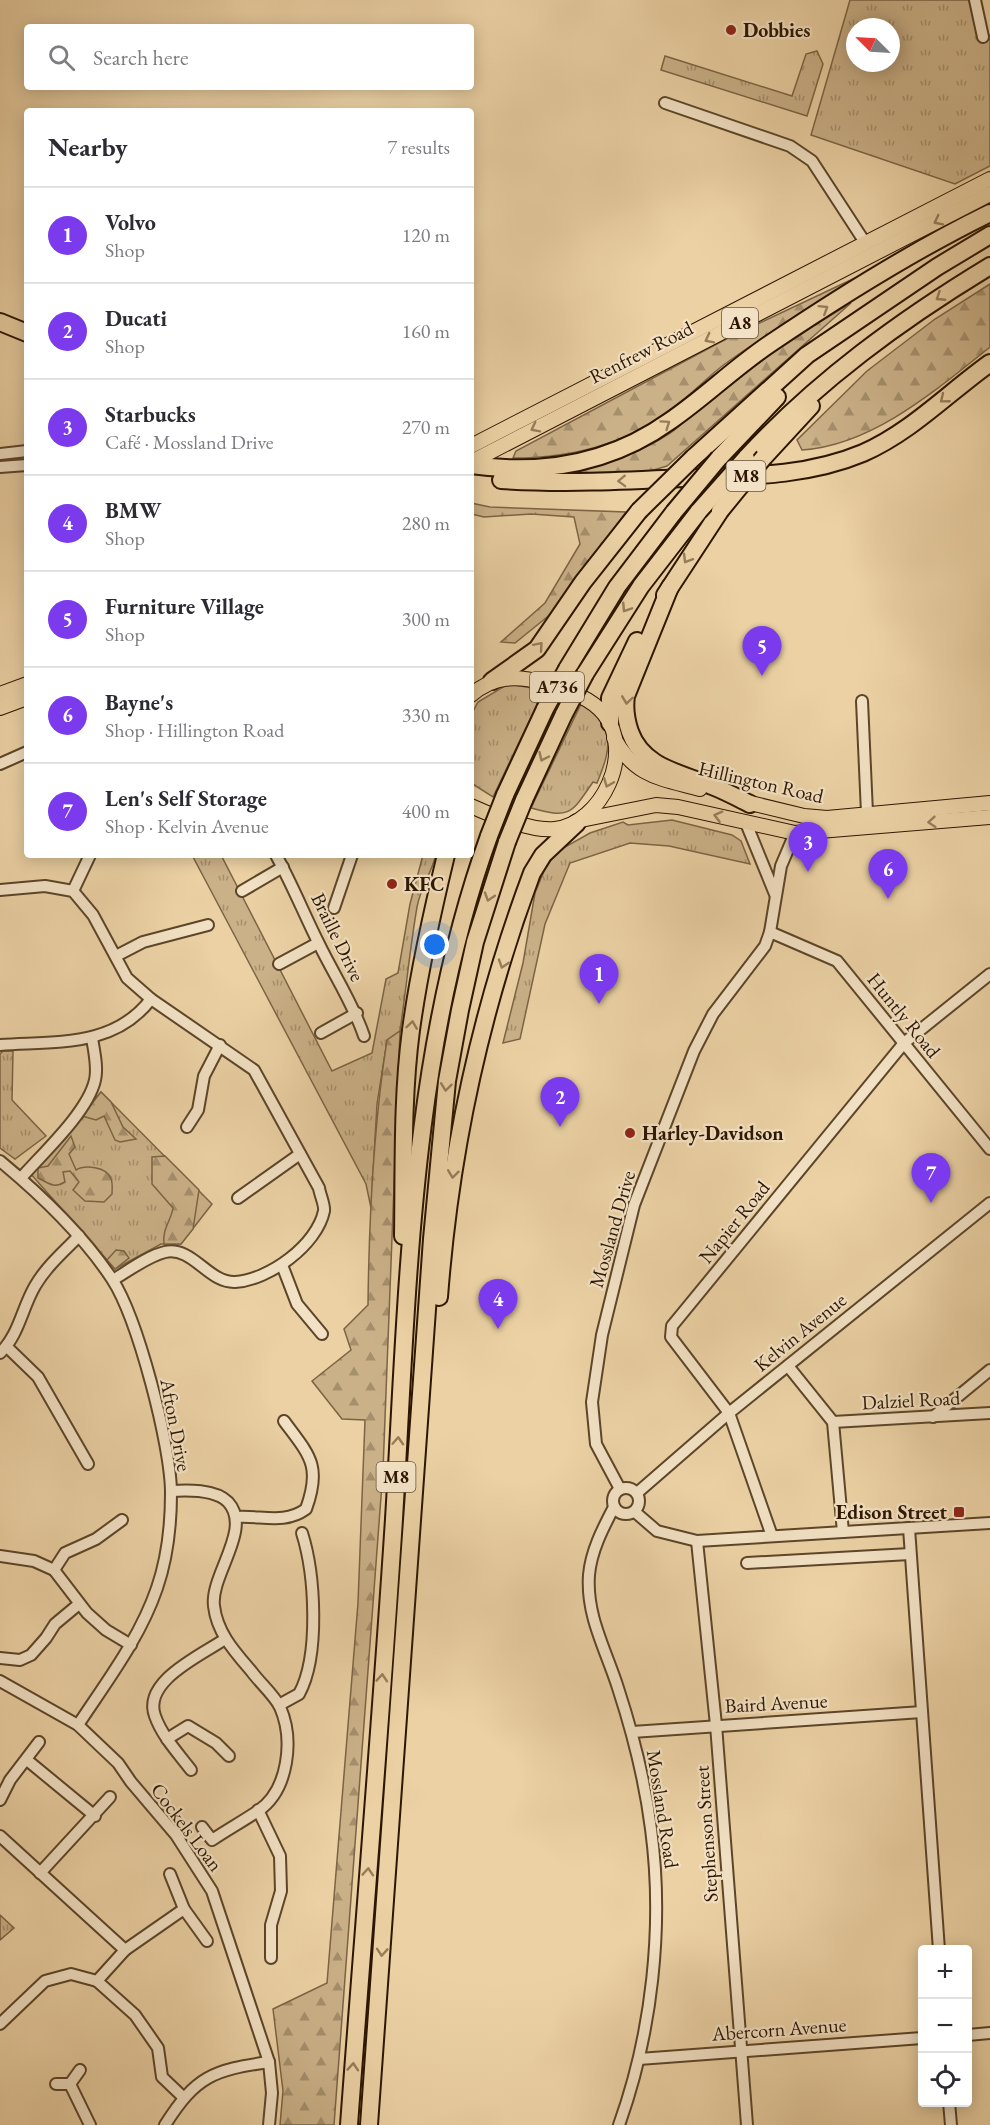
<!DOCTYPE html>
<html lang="en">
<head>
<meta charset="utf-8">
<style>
	:root { --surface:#fff; --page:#f7f7f7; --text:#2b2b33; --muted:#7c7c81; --line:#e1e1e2; --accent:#7c3aed }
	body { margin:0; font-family:"EB Garamond",serif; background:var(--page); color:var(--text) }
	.controls { position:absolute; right:18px; bottom:18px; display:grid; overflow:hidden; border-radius:6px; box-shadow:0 3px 15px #0003 }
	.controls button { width:54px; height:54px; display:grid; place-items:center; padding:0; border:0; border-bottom:2px solid var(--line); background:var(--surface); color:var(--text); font:30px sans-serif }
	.compass { position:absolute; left:846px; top:18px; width:54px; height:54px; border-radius:50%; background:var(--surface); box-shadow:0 3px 15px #0003; rotate:294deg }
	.you { position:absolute; left:435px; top:945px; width:21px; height:21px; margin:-15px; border:4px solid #fff; border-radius:50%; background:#1a73e8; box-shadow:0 0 0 9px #1a73e833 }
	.badge { display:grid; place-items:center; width:39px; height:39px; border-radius:50%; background:var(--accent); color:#fff; font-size:20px; font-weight:700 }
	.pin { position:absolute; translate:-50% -50px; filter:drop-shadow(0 2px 3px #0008) }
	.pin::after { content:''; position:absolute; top:32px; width:21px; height:18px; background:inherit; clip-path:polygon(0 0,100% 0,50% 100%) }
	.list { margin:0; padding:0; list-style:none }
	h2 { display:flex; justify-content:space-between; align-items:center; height:78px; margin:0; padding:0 24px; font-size:26px }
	h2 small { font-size:20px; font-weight:400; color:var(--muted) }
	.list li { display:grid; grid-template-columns:39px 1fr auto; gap:18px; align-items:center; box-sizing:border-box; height:96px; padding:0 24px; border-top:2px solid var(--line) }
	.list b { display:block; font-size:22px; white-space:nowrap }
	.list p { margin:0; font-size:20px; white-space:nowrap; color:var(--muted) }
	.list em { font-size:20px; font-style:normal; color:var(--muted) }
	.icon { flex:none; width:33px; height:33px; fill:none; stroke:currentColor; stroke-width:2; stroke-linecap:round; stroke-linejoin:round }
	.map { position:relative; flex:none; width:990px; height:2125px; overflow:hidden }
	.search { position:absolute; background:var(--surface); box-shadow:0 3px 15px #0003; left:24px; top:24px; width:450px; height:66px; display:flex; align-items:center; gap:15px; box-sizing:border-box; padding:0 21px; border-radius:6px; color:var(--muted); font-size:22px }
	.panel { position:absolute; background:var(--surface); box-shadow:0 3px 15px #0003; left:24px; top:108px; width:450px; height:750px; border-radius:6px }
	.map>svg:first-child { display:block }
	.grass { fill:url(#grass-tufts); stroke:#7c6444; stroke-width:1.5; fill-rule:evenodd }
	.forest { fill:url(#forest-firs); stroke:#7c6444; stroke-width:1.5 }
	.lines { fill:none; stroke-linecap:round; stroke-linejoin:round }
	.minor-casing { stroke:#5c4529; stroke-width:14 }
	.major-casing { stroke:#2d1600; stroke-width:16 }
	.highway-casing { stroke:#2d1600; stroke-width:20 }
	.minor { stroke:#f2e1c4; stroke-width:10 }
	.major { stroke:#ebd1a4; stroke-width:14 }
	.highway { stroke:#ebd1a4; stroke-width:16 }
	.highway-bridge-casing { stroke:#2d1600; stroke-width:20; stroke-linecap:butt }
	.highway-bridge { stroke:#ebd1a4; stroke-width:16 }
	.oneway { stroke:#967d5a }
	.poi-dot { fill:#8f2418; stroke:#f2e1c4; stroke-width:2 }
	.labels { text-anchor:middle; stroke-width:4.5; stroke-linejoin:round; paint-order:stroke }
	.shield { fill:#f2e1c4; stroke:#68533b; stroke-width:1.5 }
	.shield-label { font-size:18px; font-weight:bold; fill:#2d1600 }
	.poi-label { font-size:20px; font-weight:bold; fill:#2d1600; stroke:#f2e1c4; text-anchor:start }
	.street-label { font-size:20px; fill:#2d1600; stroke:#f2e1c4 }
</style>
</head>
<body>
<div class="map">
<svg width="990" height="2125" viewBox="0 0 990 2125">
	<defs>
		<pattern id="grass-tufts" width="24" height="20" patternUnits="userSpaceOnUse" patternTransform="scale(1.5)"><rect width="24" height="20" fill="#cbb188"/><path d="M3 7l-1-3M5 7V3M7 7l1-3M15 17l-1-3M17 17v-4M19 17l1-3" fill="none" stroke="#a58f6d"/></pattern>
		<pattern id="forest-firs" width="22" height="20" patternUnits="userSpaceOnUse" patternTransform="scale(1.5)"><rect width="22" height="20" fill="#cbb188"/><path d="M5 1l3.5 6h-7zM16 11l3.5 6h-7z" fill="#a58f6d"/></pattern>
	</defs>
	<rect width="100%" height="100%" fill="#ebd1a4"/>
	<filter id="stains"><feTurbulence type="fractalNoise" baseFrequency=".00333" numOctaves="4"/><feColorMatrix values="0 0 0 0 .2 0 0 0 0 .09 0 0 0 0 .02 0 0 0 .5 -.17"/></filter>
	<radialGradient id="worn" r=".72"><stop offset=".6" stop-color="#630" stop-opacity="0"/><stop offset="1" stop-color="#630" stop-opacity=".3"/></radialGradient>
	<g class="grass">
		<path d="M850,0H969L977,36L990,35V166L955,184L811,135ZM855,27H891V63H855Z"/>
		<polygon points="817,51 823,64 807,116 661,70 665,56 792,96 806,54"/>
		<path d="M508,684L544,690L493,797L471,783C471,760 472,735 471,715L478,702Z"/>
		<path d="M582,702C614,730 613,744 597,783L593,782C571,814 570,819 531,808Z"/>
		<polygon points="672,820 732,835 741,841 750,864 669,846 630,843 570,863 545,924 520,1039 503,1043 523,963 535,893 544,871 553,857 565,847 590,833 623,822 628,825"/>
		<path d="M192,855H221L332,1071L372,1053L386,979L398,973L410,904L423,855H436C431,874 421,886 417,907C410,948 406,990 400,1031L387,1041L377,1104L371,1208L366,1184Z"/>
		<polygon points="3,1051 13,1051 12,1100 46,1136 15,1159 0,1148 0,1054"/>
		<polygon points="101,1092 212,1204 181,1244 161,1244 115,1269 29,1172"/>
		<polygon points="0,1915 14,1928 0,1940"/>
	</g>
	<g class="forest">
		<path d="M855,278C813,305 770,332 729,361C710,374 694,392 676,406C630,443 572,458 513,458L516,451L730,337Z"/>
		<path d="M990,284V347C936,390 873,445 802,450L797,440L867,371L935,319Z"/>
		<path d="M851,303L667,466L647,472L552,473C591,465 635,457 669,434C685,423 699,407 714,395C759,362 803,331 851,303Z"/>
		<polygon points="471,503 490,507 626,512 557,609 515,643 501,642 545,603 580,544 574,517 531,514 484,517 471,514"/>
		<path d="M400,1031L383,1470L334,2125H280L283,2091L273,2009L327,1983L358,1603L365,1420L342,1419L312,1381L351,1350L344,1329L368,1305C369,1216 373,1129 387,1040Z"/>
		<polygon points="101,1092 111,1102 123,1127 136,1139 120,1142 115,1140 104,1116 96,1120 82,1116"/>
		<path d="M71,1136L75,1147L69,1154L76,1170C84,1165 107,1166 111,1179C113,1183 112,1190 112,1194L104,1202L85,1201L73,1190L79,1182L70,1171L63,1172L65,1182C53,1189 49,1183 38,1178V1168L48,1166Z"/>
		<path d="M165,1156L199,1190L193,1229L181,1244H164C162,1229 171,1221 173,1208L152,1184V1157Z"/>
		<polygon points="116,1250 124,1251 129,1258 115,1269 107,1260"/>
	</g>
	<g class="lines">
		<g class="minor-casing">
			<g id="minor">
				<polyline points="975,0 983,37"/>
				<polyline points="665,103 790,146 812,161 866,244"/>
				<polyline points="0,454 27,451"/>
				<polyline points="0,467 27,465"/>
				<polyline points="862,701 867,813"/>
				<polyline points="0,764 27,752"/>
				<polyline points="746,823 775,894"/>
				<path d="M276,855C292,884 304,914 319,944C334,975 353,1003 364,1036"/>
				<path d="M0,890L45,886L73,891L93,915L127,978L151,999L254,1070L319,1188C320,1195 325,1205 324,1211C317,1245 269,1280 235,1282C208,1283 193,1246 165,1252C148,1256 128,1271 113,1280"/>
				<polyline points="73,891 90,855"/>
				<polyline points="242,891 283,867"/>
				<polyline points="334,908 352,855"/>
				<polyline points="770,932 837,961 990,1149"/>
				<polyline points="116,956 143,942 208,925"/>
				<polyline points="279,964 318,943"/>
				<polyline points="321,1033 357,1013"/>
				<path d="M0,1045C55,1041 114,1048 151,999"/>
				<polyline points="187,1127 198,1110 204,1076 220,1045"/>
				<path d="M0,1161C41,1195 83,1235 112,1279C138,1319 171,1446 171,1493C171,1524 167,1559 157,1588C140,1638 107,1681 78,1725"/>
				<path d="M21,1178C42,1154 88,1112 95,1080C98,1067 94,1051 92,1038"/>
				<polyline points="238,1198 300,1154"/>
				<polyline points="282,1265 297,1304 322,1334"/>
				<polyline points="7,1347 38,1377 88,1464"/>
				<path d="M0,1353C19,1335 22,1308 35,1286C46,1267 63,1252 79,1236"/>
				<polyline points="788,1366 833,1422 843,1532"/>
				<polyline points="933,1417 990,1370"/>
				<polyline points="833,1422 990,1413"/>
				<circle cx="626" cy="1501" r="13"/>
				<polyline points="620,1489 596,1444 592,1402 602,1335 634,1205 694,1051 713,1014 765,946 770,932 781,866 795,833"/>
				<path d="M171,1491C187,1490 215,1489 228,1502C253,1529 210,1575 214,1606C217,1633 235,1652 252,1672C260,1683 274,1695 280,1707C294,1739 289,1790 258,1811C243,1821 227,1830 212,1840L202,1827"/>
				<polyline points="637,1493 729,1413 990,1203"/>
				<path d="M614,1507C603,1528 591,1551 589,1575C586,1616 606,1650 618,1688C633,1734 645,1781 651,1829C664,1926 652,2033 619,2125"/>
				<polyline points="635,1512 657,1531 697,1541 990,1523"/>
				<path d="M236,1517C261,1515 284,1525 306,1509C322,1465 309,1455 284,1421"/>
				<polyline points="909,1528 939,1950"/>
				<polyline points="772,1536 729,1413 671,1337 672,1326 904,1043 990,974"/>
				<polyline points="697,1541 716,1725 747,2125"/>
				<polyline points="0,1556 34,1561 54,1570 87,1613 106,1630 131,1645"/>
				<polyline points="747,1563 910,1554"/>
				<polyline points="54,1570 65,1553 96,1539 122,1520"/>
				<polyline points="0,1658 20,1660 31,1655 46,1638 55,1624 79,1604"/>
				<polyline points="0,1681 78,1725 118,1763 131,1782 176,1835 212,1891 269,2062 272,2093 269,2125"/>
				<path d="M279,1705L299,1694C320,1656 315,1574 302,1533"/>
				<polyline points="632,1732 922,1712"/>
				<polyline points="167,1739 188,1726 216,1743 229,1756"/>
				<polyline points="27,1760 95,1816"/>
				<path d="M191,1770C178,1753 162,1736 155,1716C142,1681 202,1655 225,1639"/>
				<polyline points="0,1800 10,1780 39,1742"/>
				<polyline points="258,1810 280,1856 281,1891 271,1925 271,1958"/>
				<polyline points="0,1836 125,1950"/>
				<polyline points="40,1873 110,1797"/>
				<polyline points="170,1874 184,1909 207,1941"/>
				<polyline points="97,1981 135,2015 158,2048 162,2077 183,2097"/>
				<polyline points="0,2024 45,1981 71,1974 97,1981 125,1950 184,1909"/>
				<polyline points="968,2035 990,2033"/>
				<polyline points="639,2059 922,2038"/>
				<polyline points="56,2084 70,2084 80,2070"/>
				<polyline points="70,2084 90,2125"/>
				<polyline points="949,2102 951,2125"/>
				<path d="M165,2125C196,2076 213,2070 269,2062"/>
			</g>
		</g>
		<g class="major-casing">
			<g id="major">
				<polyline points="471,446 990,179"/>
				<polyline points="471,462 990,194"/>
				<polyline points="0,694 27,684"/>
				<path d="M471,695C493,676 516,675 544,683C565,690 589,696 604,714C635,753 602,823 555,829C534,832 490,815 471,806"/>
				<polyline points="0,708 27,698"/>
				<path d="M614,738C635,777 660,778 700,789"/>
				<polyline points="742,801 804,816 827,818 990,803"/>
				<polyline points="581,820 656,805 678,807 795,833 990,817"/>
			</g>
		</g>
		<g class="highway-casing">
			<g id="highway">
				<polyline points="0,322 27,333"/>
				<polyline points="764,457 811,406"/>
				<polyline points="693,458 807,355 937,267 990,235"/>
				<polyline points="719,458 777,397"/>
				<path d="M746,458C817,381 901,320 990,266"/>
				<path d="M471,465C543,475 610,464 670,421C705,397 735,367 771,343C841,296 914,250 990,213"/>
				<path d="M501,480C562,484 623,481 684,478C745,476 806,477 863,453C911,432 948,393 990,363"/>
				<path d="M670,587L626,696C624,709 626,720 630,732C643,768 681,773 712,786C725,791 738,798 750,804"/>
				<polyline points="665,595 720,511"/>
				<polyline points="567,669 617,587 674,512"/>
				<polyline points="585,674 641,586 699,511"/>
				<polyline points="492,681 537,649 583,582 639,511"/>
				<polyline points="610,723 610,698 637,641"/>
				<polyline points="505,795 545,709"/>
				<polyline points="524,800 564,714"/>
				<path d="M403,1236C404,1167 402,1098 411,1030C419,971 432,913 446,855"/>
				<path d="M439,1297C450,1152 481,1009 532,873L543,855L577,823"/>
				<path d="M349,2125C364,1923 381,1721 394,1519C408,1290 410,1055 489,836"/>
				<polyline points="369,2125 432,1239 447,1081 460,1010 475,942 507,842"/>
			</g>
		</g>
		<use href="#minor" class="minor"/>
		<use href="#major" class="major"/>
		<use href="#highway" class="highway"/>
		<g class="highway-bridge-casing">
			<g id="highway-bridge">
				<polyline points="639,511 693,458"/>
				<polyline points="699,511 746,458"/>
				<polyline points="720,511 764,457"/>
				<polyline points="674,512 719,458"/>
				<polyline points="545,709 567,669"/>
				<polyline points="564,714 585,674"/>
				<polyline points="489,836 505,795"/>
				<polyline points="507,842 524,800"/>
			</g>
		</g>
		<use href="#highway-bridge" class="highway-bridge"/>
	</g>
	<defs><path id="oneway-chevron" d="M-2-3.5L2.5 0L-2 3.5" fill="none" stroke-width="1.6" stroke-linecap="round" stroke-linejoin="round" transform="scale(1.5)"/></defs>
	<g class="oneway">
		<use href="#oneway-chevron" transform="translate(938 221) rotate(153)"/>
		<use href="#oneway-chevron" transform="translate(940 297) rotate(147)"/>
		<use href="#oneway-chevron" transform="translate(824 309) rotate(-32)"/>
		<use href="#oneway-chevron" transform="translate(709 339) rotate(153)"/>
		<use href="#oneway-chevron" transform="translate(944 399) rotate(141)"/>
		<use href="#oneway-chevron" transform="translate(666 424) rotate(-35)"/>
		<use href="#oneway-chevron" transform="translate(535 428) rotate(153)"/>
		<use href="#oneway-chevron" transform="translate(622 481) rotate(178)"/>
		<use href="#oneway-chevron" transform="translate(687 559) rotate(121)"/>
		<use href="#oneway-chevron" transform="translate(626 608) rotate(123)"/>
		<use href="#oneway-chevron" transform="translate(539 646) rotate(-49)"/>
		<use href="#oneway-chevron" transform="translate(627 700) rotate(98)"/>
		<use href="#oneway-chevron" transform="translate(543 757) rotate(115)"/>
		<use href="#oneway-chevron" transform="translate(608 783) rotate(112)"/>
		<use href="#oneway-chevron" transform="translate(718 816) rotate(-166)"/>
		<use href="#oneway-chevron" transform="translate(932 822) rotate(175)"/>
		<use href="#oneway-chevron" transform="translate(489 897) rotate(108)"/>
		<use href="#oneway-chevron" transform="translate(503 964) rotate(108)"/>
		<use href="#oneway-chevron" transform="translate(412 1025) rotate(-82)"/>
		<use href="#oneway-chevron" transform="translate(446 1087) rotate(97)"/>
		<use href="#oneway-chevron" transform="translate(453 1174) rotate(97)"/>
		<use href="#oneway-chevron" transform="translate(398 1441) rotate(-87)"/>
		<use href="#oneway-chevron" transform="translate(382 1678) rotate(-86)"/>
		<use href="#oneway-chevron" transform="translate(368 1872) rotate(-86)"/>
		<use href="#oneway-chevron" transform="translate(382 1952) rotate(94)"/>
		<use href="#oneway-chevron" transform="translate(353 2067) rotate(-86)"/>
	</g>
	<g class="poi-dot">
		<circle cx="731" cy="30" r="6"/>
		<circle cx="392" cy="884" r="6"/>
		<circle cx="630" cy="1133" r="6"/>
		<rect x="953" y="1506" width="12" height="12" rx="3"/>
	</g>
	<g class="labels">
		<g class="shield">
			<rect x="722" y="308" width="36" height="30" rx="4.5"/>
			<rect x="726.5" y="461" width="39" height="30" rx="4.5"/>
			<rect x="530" y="672" width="54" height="30" rx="4.5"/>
			<rect x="376.5" y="1462" width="39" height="30" rx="4.5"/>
		</g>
		<g class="shield-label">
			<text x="740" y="329">A8</text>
			<text x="746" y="482">M8</text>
			<text x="557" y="693">A736</text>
			<text x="396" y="1483">M8</text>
		</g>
		<g class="poi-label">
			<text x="743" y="37">Dobbies</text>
			<text x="404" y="891">KFC</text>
			<text x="642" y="1140">Harley-Davidson</text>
			<text x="947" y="1519" text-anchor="end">Edison Street</text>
		</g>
		<g class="street-label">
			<text transform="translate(641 352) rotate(-27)" y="7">Renfrew Road</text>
			<text transform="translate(761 782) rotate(13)" y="7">Hillington Road</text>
			<text transform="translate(338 937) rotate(64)" y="7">Braille Drive</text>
			<text transform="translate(904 1015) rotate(51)" y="7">Huntly Road</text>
			<text transform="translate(734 1222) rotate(-51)" y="7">Napier Road</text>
			<text transform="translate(612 1229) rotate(-74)" y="7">Mossland Drive</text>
			<text transform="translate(800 1332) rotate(-39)" y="7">Kelvin Avenue</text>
			<text transform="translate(911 1400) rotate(-3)" y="7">Dalziel Road</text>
			<text transform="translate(176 1425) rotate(79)" y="7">Afton Drive</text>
			<text transform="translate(776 1703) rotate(-3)" y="7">Baird Avenue</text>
			<text transform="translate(663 1809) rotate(81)" y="7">Mossland Road</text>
			<text transform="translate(187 1827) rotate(53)" y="7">Cockels Loan</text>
			<text transform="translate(706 1834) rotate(-94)" y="7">Stephenson Street</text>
			<text transform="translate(779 2029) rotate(-4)" y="7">Abercorn Avenue</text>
		</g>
	</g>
	<rect width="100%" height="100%" filter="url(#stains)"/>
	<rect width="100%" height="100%" fill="url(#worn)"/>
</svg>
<div class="controls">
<button>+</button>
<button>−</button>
<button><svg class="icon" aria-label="locate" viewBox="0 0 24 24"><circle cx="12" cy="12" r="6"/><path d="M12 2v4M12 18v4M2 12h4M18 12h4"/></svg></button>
</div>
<svg class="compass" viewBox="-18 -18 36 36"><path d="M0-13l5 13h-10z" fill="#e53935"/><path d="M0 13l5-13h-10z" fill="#7c7c81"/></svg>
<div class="you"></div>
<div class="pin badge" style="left:599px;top:1004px">1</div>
<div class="pin badge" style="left:560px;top:1127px">2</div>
<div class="pin badge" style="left:808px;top:872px">3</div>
<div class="pin badge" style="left:498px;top:1329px">4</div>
<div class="pin badge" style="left:762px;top:676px">5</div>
<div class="pin badge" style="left:888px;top:899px">6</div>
<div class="pin badge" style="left:931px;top:1203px">7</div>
<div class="search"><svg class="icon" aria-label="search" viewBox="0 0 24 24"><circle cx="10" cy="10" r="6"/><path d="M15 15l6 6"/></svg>Search here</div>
<section class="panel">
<h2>Nearby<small>7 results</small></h2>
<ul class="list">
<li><span class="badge">1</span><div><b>Volvo</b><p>Shop</p></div><em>120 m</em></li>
<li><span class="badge">2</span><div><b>Ducati</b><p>Shop</p></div><em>160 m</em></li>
<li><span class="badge">3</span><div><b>Starbucks</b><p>Café · Mossland Drive</p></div><em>270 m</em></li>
<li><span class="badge">4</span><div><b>BMW</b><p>Shop</p></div><em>280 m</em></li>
<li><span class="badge">5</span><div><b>Furniture Village</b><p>Shop</p></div><em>300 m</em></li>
<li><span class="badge">6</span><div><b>Bayne's</b><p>Shop · Hillington Road</p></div><em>330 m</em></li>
<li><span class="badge">7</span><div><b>Len's Self Storage</b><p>Shop · Kelvin Avenue</p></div><em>400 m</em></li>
</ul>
</section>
</div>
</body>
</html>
